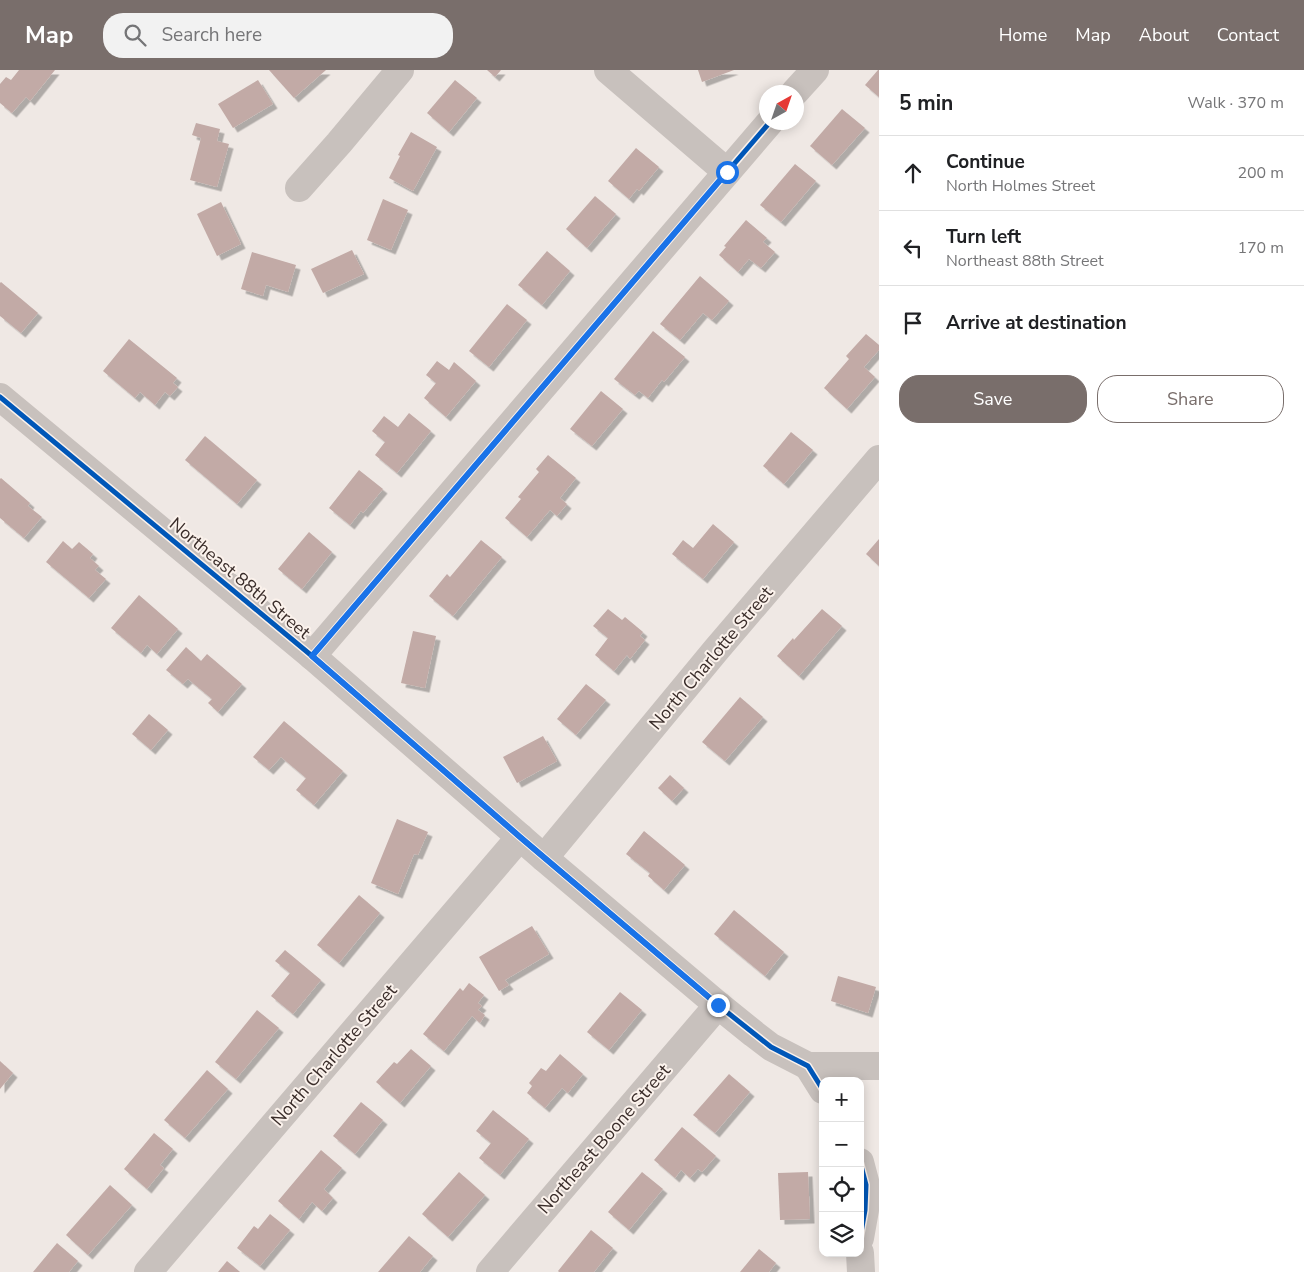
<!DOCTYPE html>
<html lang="en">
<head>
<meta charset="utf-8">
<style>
	:root { --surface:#fff; --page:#f2f2f2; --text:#202124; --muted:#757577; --line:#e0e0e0; --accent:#796e6b }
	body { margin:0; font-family:"Nunito Sans",sans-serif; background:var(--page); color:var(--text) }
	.controls { position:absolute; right:15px; bottom:15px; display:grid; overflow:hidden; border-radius:10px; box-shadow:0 2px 12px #0003 }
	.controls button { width:45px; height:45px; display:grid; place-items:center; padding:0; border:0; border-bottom:1px solid var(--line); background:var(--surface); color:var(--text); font:25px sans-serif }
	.compass { position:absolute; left:759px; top:15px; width:45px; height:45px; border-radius:50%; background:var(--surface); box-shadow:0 2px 12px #0003; rotate:40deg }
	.stop { position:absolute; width:15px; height:15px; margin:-11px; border:4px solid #1a73e8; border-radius:50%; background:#fff }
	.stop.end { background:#1a73e8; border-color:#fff; box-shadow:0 1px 5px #0008 }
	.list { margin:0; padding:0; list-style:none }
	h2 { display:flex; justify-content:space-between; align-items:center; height:65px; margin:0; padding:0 20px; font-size:21px }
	h2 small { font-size:16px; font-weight:400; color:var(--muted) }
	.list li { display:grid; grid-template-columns:32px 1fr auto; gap:15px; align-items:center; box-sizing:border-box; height:75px; padding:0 20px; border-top:1px solid var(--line) }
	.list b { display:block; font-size:19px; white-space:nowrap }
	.list p { margin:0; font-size:16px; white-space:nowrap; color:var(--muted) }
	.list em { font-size:16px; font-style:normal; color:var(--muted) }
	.actions { display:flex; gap:10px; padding:15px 20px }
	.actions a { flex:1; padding:11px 0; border:1px solid var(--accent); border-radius:20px; text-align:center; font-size:18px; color:var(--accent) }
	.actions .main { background:var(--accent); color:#fff }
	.icon { flex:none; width:28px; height:28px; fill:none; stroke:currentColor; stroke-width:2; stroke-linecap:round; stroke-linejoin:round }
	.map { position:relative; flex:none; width:879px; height:1202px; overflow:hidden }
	header { display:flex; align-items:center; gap:30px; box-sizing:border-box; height:70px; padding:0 25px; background:var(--accent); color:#fff }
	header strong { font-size:24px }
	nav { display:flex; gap:28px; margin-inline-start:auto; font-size:18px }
	.search { width:350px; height:45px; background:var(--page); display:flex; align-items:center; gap:12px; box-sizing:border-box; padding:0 18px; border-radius:20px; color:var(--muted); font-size:19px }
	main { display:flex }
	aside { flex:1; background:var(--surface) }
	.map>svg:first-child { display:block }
	.building { fill:#c2aaa6; filter:url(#shadow) }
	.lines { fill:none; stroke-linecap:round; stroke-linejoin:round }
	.minor { stroke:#c8c1bd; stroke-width:28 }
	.cycleway-casing { stroke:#fbf2ec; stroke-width:8 }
	.cycleway { stroke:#0057b8; stroke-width:5 }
	.route { stroke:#1a73e8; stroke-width:6 }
	.labels { text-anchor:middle; stroke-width:4; stroke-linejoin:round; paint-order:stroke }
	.street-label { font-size:18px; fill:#3a2d2a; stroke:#fbf2ec }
</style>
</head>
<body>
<header>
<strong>Map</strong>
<div class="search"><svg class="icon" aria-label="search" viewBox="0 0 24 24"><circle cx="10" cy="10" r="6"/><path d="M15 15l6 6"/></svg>Search here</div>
<nav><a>Home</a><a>Map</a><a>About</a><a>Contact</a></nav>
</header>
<main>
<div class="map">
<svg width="879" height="1202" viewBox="0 0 879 1202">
	<defs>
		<filter id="shadow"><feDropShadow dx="4.5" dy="4.5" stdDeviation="0" flood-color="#0004"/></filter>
	</defs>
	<rect width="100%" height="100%" fill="#efe8e4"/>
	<g class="building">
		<polygon points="19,0 55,0 30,31 26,27 12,43 0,33 0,14 6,7 11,10"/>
		<polygon points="269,0 326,0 294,28"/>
		<polygon points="487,0 501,0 495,7"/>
		<polygon points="698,0 734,0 702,12"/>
		<polygon points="878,0 879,0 879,27 865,15"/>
		<polygon points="258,10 273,34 233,58 218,34"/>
		<polygon points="455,10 477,28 449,62 427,43"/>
		<polygon points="842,39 865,58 832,95 810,76"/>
		<polygon points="196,53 220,59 217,71 229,74 217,117 190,110 201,68 192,65"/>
		<polygon points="411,62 437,77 413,121 389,108 400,86 398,85"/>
		<polygon points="636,78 659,97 639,121 637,119 629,129 608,111"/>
		<polygon points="795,94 816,111 781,152 760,135"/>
		<polygon points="595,126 616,144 587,178 566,159"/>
		<polygon points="383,129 408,140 391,180 367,170"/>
		<polygon points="221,132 241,174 217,186 197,144"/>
		<polygon points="746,150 767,168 763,172 775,182 761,198 749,189 738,202 719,185 726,177 724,176"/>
		<polygon points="352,180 364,204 323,223 311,199"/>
		<polygon points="547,181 570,201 542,235 518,215"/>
		<polygon points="252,182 296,195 288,222 266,215 263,226 241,219"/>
		<polygon points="700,206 729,231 712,250 703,243 680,270 660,254"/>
		<polygon points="1,212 38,243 21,263 0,246 0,213"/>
		<polygon points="507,234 527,250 489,297 469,281"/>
		<polygon points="653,261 685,287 664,312 662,310 648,328 639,321 635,325 614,309"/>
		<polygon points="866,264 879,275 879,280 864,297 875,307 847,339 824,318 849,289 846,286"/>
		<polygon points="129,269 177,308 173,313 178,317 170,326 165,322 155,335 140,322 135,328 103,301"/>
		<polygon points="437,291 449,300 454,292 476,311 446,347 424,328 436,313 426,305"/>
		<polygon points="601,321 623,339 592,376 570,359"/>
		<polygon points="409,343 431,361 397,403 375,385 385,372 372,361 384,346 398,357"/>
		<polygon points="791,362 813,380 784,414 763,396"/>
		<polygon points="205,366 257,410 237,434 185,390"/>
		<polygon points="548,385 576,408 560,428 567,434 557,446 550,440 527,467 505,448 521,429 518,427 539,402 536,399"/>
		<polygon points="359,400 383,419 363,443 361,441 350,455 329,438"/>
		<polygon points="1,408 30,433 28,436 42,447 24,468 0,448 0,409"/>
		<polygon points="713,454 734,472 703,509 672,484 683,470 693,478"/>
		<polygon points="309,462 332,482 302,519 278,499"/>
		<polygon points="879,469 879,496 866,484"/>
		<polygon points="481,470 502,487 453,546 429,526 447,504 450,507"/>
		<polygon points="63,471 72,479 79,472 93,484 90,488 99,496 95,500 106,509 89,528 46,492"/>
		<polygon points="139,525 178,559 157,584 147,575 141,583 111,558"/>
		<polygon points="608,539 622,550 625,547 643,562 640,566 645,570 630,589 627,585 614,601 595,585 608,568 593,556"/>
		<polygon points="822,539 842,556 799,606 777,586 793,568 794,570"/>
		<polygon points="413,561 436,566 425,618 401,613"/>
		<polygon points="186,577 201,591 207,584 242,614 218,642 208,633 212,629 188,609 183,614 166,600"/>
		<polygon points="586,614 606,630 576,665 557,649"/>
		<polygon points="740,627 763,647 725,691 702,672"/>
		<polygon points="149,644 168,660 151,680 132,664"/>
		<polygon points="284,651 343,701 314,735 296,720 306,708 281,687 269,700 253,687"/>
		<polygon points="543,666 557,691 517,713 503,687"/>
		<polygon points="670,705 684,718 672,731 658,718"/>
		<polygon points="397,749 428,762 418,785 414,784 398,824 371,813"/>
		<polygon points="644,761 685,795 664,820 648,806 650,803 626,784"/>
		<polygon points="359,825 380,843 339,893 317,875"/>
		<polygon points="734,840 784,882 765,906 714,864"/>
		<polygon points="532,856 549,884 505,910 509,915 499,921 479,887"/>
		<polygon points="285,880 321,910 293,944 271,926 290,903 275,891"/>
		<polygon points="838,906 876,917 868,943 831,931"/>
		<polygon points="469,913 484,925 478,933 482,936 478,940 485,945 480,953 472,946 444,981 423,964 460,918 463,921"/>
		<polygon points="620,922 642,940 609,980 587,962"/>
		<polygon points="257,940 279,958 236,1009 215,992"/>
		<polygon points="411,979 431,996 400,1033 376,1012 394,992 397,994"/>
		<polygon points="560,984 583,1004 568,1023 562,1018 545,1038 527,1023 532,1016 529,1013 541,998 546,1001"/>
		<polygon points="0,991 13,1003 0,1019"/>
		<polygon points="207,1000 228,1019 185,1068 164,1050"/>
		<polygon points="729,1004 750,1022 715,1063 693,1045"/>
		<polygon points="361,1032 383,1050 355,1084 333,1066"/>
		<polygon points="493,1040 529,1069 500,1105 479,1088 491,1073 476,1061"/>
		<polygon points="682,1057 716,1086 702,1102 698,1099 690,1108 681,1100 675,1108 654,1090"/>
		<polygon points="154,1063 173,1079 160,1095 164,1098 147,1119 124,1099"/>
		<polygon points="321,1080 342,1098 324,1119 333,1128 322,1141 312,1132 299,1149 278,1131"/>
		<polygon points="459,1102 485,1125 448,1167 422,1144"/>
		<polygon points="642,1102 663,1119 629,1160 608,1142"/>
		<polygon points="808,1102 810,1149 780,1150 778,1103"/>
		<polygon points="110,1115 132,1135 88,1185 66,1165"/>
		<polygon points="270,1144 290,1160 260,1196 237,1178 254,1156 258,1159"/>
		<polygon points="591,1160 613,1178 594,1202 559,1202 558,1201"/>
		<polygon points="409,1166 433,1186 420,1202 378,1202"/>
		<polygon points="57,1173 78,1191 69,1202 33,1202"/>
		<polygon points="759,1179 776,1193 769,1202 740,1202"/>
		<polygon points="227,1191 240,1202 218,1202"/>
	</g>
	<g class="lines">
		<g class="minor">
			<polyline points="608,0 727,102"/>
			<polyline points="795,22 815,0"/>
			<polyline points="299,118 339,73 400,0"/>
			<polyline points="0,327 312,586 544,788 718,935 754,964 771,977 808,996 879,996"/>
			<polyline points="312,586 770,52"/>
			<polyline points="544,788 716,580 879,389"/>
			<polyline points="808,996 823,1020"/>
			<polyline points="860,1092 866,1115 865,1140 860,1168"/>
			<polyline points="860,1183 861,1202"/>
			<polyline points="148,1202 520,767"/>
			<polyline points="490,1202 718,935"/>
		</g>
		<g class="cycleway-casing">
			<g id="cycleway">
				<polyline points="0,327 312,586 520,767 718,935 771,977 808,996 823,1020"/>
				<polyline points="312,586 770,52"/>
				<polyline points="860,1092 866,1115 865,1140 860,1168"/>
			</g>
		</g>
		<use href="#cycleway" class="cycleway"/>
	</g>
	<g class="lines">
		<polyline class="route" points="718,935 520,767 312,586 727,102"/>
	</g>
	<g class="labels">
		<g class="street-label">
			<text transform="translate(240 508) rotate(40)" y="6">Northeast 88th Street</text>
			<text transform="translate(711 588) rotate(-50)" y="6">North Charlotte Street</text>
			<text transform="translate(334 985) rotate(-49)" y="6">North Charlotte Street</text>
			<text transform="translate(604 1069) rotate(-49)" y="6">Northeast Boone Street</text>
		</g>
	</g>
</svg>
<div class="controls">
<button>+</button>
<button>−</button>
<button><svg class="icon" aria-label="locate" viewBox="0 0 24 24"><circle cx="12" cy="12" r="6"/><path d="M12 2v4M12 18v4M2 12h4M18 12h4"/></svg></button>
<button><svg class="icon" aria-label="layers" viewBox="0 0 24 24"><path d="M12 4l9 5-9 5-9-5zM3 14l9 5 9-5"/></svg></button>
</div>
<svg class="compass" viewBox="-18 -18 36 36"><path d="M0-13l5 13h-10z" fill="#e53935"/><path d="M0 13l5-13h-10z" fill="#757577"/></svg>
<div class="stop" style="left:727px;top:102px"></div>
<div class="stop end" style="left:718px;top:935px"></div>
</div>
<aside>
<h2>5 min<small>Walk · 370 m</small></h2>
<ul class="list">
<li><svg class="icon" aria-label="ahead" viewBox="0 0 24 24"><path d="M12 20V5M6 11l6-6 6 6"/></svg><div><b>Continue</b><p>North Holmes Street</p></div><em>200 m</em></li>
<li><svg class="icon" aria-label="left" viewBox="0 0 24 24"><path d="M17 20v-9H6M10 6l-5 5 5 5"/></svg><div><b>Turn left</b><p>Northeast 88th Street</p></div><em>170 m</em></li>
<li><svg class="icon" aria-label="arrive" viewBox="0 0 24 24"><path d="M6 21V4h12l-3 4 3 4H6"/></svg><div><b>Arrive at destination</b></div></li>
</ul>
<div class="actions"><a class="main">Save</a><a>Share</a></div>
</aside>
</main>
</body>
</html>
